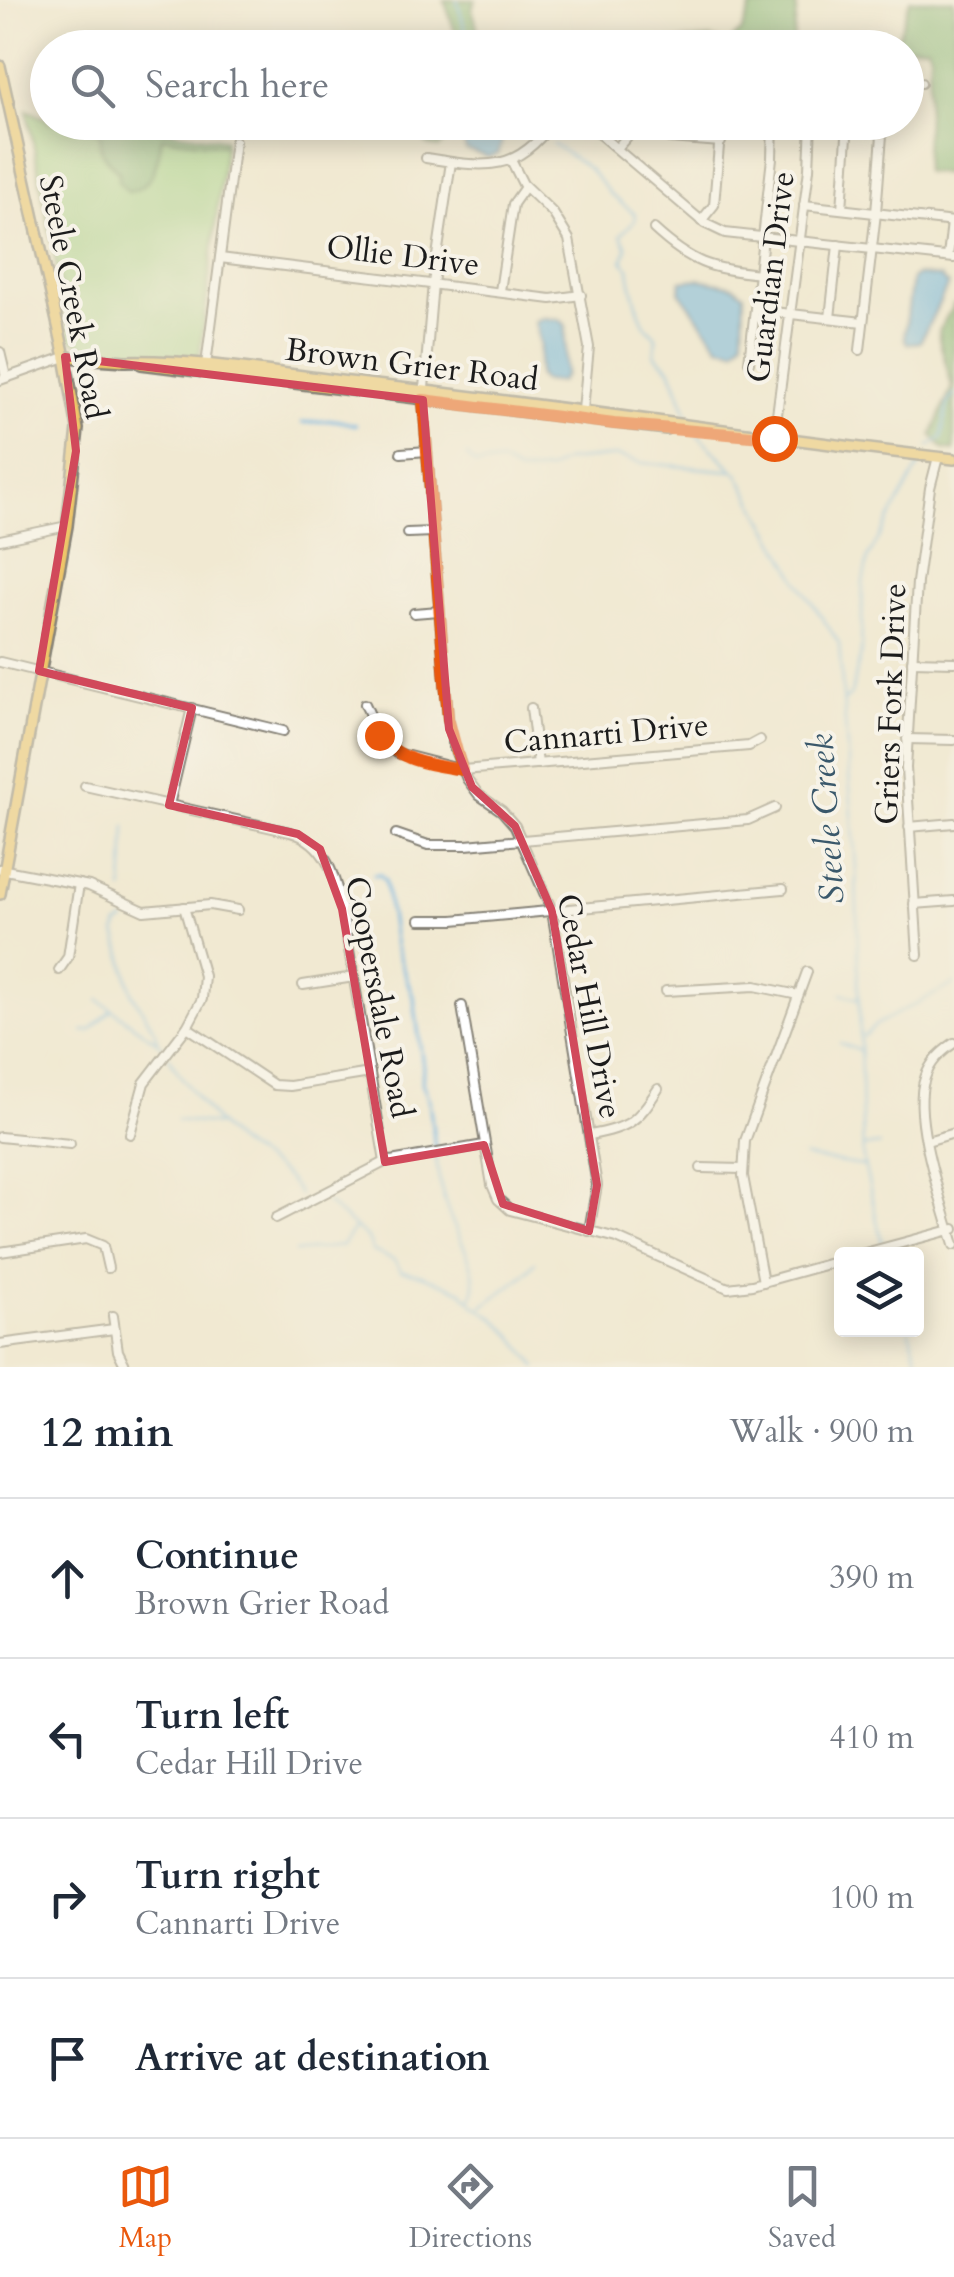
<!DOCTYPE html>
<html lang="en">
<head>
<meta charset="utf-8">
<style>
	:root { --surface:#fff; --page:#f2f2f3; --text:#1f2937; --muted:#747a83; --line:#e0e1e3; --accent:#ea580c }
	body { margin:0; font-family:Cardo,serif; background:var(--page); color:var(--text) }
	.controls { position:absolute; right:30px; bottom:30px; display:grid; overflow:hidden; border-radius:10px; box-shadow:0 5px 25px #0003 }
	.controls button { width:90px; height:90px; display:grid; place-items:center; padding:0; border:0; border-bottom:2px solid var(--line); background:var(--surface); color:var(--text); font:50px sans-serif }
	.stop { position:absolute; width:30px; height:30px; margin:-22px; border:8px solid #ea580c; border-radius:50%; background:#fff }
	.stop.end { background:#ea580c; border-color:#fff; box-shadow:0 2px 10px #0008 }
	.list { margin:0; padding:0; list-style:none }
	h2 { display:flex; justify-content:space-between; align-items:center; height:130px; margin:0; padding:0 40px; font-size:42px }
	h2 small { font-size:32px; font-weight:400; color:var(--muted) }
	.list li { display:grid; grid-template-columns:65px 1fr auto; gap:30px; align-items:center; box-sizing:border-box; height:160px; padding:0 40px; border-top:2px solid var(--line) }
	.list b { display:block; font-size:38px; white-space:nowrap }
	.list p { margin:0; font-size:32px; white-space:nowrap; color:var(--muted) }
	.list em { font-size:32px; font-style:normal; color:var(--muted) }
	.icon { flex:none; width:55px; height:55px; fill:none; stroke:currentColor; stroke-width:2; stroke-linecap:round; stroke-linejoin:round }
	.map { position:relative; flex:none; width:954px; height:1367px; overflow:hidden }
	.search { position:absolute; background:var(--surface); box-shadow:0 5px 25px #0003; left:30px; right:30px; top:30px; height:110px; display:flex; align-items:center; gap:25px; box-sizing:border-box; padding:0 35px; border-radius:55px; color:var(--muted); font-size:38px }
	.sheet { height:770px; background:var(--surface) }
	nav { display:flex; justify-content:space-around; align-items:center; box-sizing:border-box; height:140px; border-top:2px solid var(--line); background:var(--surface); font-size:28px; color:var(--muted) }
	nav a { display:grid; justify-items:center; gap:5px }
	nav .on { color:var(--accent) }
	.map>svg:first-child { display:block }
	.green { fill:#9ace7f; stroke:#5b754e; stroke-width:2.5 }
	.forest { fill:#7bb16e; stroke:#4c6645; stroke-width:2.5 }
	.water { fill:#68b2e1; stroke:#42677e; stroke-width:2.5 }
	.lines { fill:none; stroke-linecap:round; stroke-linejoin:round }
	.stream { stroke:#68b2e1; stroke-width:2.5 }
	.minor-casing { stroke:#868277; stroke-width:12 }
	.major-casing { stroke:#868277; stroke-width:14 }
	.minor { stroke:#fff; stroke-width:8 }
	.major { stroke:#eec569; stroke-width:9 }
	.route { stroke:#ea580c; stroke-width:12 }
	.marked { fill:none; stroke:#d1495b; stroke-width:8; stroke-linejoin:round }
	.labels { text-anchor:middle; stroke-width:8; stroke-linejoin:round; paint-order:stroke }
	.street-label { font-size:32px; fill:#1c1c1c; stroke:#f7f3e8 }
	.water-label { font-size:35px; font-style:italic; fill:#3a586b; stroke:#f7f3e8 }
</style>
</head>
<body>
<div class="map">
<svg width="954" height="1367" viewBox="0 0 954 1367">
	<rect width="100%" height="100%" fill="#f7f3e8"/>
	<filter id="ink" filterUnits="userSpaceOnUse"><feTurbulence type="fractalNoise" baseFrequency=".01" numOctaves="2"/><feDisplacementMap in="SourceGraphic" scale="20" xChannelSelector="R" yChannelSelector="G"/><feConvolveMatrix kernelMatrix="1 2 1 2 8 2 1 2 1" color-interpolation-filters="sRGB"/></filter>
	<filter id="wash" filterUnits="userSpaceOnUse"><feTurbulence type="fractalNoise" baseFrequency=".0048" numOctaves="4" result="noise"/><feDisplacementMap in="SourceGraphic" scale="40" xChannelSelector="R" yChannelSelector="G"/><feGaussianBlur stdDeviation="2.25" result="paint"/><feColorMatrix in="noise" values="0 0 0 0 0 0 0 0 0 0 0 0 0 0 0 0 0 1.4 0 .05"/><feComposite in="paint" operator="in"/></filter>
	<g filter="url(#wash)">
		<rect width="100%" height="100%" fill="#f1e9d2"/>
		<path class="green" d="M27,110L47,119L48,122L78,123L101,133C97,152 106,160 119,172L162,137L225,145L199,362L92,350L70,339Z"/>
		<g class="forest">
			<polygon points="444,0 476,0 472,8 483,47 460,47"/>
			<polygon points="910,0 954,0 954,174 925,172 924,168 930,54 927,46 825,47 896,43"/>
			<polygon points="797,4 793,47 592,47 711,39 728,43 742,31 751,7"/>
			<path d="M78,123H112L225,139V145L162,137C158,160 155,187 128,192L119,182V172C106,159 97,152 101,133Z"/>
			<polygon points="424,123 424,122 469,123 438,148 428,145 419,136"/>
			<polygon points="954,303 954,451 943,449 932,435 952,387 939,339 939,331"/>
		</g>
		<g class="water">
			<polygon points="480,133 502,141 498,154 488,157 466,150 464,143"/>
			<polygon points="917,275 940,277 948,285 920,342 907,344 904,338 912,279"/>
			<polygon points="698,279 734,286 744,294 743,340 735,349 719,346 680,292 681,281"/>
			<polygon points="543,318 561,320 566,326 565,375 560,382 543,381 538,376 540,345 535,321"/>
		</g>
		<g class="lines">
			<g class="stream">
				<polyline points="457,0 470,48"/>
				<polyline points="522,122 534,130"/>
				<path d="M553,144L589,169L611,195L635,214L634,221L621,235L627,248L623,261L629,268C629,277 639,316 645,325C648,329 653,332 656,337L655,355L670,368L690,421"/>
				<polyline points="302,423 335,420 356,425"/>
				<polyline points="697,434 738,474 801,586 839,643 856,866 863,1159 882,1243"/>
				<polyline points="929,446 942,438 948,402 954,394"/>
				<polyline points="467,456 476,465 500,462 518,472 531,472 549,470 564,461 617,456 643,463 733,471"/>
				<polyline points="844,702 851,694 861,653 863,582 868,558 920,464"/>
				<polyline points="374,875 379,874 385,880 395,947 414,999 423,1067 422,1083 429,1100 435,1148"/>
				<polyline points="123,890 126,826"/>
				<polyline points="125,921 118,925 116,932 132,993 155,1031 158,1043"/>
				<polyline points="842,994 860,999"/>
				<polyline points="99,1000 164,1047"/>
				<polyline points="83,1031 90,1031 111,1010"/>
				<polyline points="863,1037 877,1024 954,984"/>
				<polyline points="840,1043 860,1051"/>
				<path d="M169,1057C181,1080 214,1121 233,1139C255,1159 285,1166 299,1195"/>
				<polyline points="177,1120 220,1125"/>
				<polyline points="864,1147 879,1145"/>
				<polyline points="805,1157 863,1166"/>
				<path d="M436,1158C438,1177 442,1196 449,1214C458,1239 483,1272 471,1299"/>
				<polyline points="327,1203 368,1239 373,1251 394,1260 401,1271 422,1275 462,1291 474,1305 493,1317 512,1335 537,1367"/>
				<polyline points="295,1252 341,1246 354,1229"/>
				<polyline points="885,1253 885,1254"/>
				<polyline points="482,1307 523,1276 535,1262"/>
				<polyline points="909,1330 920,1367"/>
			</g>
		</g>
	</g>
	<g filter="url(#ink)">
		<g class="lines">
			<g class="minor-casing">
				<g id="minor">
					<polyline points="906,84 921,83"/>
					<polyline points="585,122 704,223 725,233 954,258"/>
					<polyline points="646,122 669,138 721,142"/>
					<polyline points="618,147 640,122"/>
					<path d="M426,158C483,167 515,175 553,122"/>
					<polyline points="511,160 523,184 553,213 569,239 589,347 583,410"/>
					<polyline points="451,162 433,283 423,400 448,718 454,748 467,779 479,795 502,811 515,826 552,911 597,1185 589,1231"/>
					<polyline points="804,205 954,222"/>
					<polyline points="842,209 848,122"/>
					<polyline points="701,221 714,205 721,122"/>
					<path d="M654,229C691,263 710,269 760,274"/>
					<polyline points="948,257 952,222"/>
					<polyline points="220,258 551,299 581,295"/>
					<polyline points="500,291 513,204 525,187"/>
					<polyline points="755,310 863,322"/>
					<polyline points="830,318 838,245"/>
					<polyline points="860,350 876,213 883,122"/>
					<polyline points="0,352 6,377"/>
					<polyline points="749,362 772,158 773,122"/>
					<polyline points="206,365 235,141"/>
					<polyline points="0,380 65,357"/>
					<polyline points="774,438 809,169 811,122"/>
					<polyline points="401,453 427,451"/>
					<polyline points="407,533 433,532"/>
					<polyline points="0,540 67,526"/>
					<polyline points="414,613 439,611"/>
					<polyline points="912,661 954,662"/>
					<polyline points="0,662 283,731"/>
					<polyline points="365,704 379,735 397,753 463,770 749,746 760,740"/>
					<polyline points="531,708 538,764"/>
					<polyline points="907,739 954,740"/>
					<path d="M85,786L290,832C326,842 335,876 342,909L385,1162"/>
					<polyline points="169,805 192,708"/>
					<polyline points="909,827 954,823"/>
					<polyline points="396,834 428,845 466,845 748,820 775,808"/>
					<polyline points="0,869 89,886 144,911 210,905 238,910"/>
					<polyline points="914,904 954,901"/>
					<polyline points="420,920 453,920 783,889"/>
					<polyline points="918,955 906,768 917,582 930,488 938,457"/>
					<polyline points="59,970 68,957 79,884"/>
					<polyline points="303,985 354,977"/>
					<polyline points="666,991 755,986 798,995"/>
					<polyline points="462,1006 492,1185 498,1199 510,1210 617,1238 728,1288 752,1285 842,1260"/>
					<polyline points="187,1027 274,1085 290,1086 370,1073"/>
					<path d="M954,1043C941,1052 930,1062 925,1078C911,1116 943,1205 954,1245"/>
					<polyline points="130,1134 144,1083 187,1027 202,999 204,976 184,907"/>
					<path d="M590,1135C629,1128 637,1122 658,1089"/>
					<polyline points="0,1137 70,1144"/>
					<polyline points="927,1141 954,1133"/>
					<polyline points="701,1168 742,1169"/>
					<polyline points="276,1218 385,1162 484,1145"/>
					<polyline points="0,1252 86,1239 103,1246 108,1268"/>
					<polyline points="861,1254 954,1229"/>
					<polyline points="763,1282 743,1176 745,1141 807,972"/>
					<polyline points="113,1316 118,1351 126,1367"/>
					<polyline points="0,1344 114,1329"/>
				</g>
			</g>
			<g class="major-casing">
				<g id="major">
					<polyline points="0,66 65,357 78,429 67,526 0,894"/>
					<polyline points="65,357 126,361"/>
					<path d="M124,361C204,359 286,375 366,384C563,406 757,437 954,459"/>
					<polyline points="141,364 666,429"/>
				</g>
			</g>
			<use href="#minor" class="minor"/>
			<use href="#major" class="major"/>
		</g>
	</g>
	<g class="lines" filter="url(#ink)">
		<path class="route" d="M379,735C398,762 432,765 462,770L448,718L423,400L614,424L774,438"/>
	</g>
	<path d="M0 0H954V1367H0ZM65,357L423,400L449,729L472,787L515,826L552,911L597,1185L589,1231L503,1204L484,1145L385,1162L342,909L320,849L298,834L169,805L192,708L39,671L76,451Z" fill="#f1e9d2" fill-opacity=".55" fill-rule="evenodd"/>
	<path class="marked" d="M65,357L423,400L449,729L472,787L515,826L552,911L597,1185L589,1231L503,1204L484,1145L385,1162L342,909L320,849L298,834L169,805L192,708L39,671L76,451Z"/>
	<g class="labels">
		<g class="street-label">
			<text transform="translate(403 255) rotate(7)" y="11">Ollie Drive</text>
			<text transform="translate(770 277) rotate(-83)" y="11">Guardian Drive</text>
			<text transform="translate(74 297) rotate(79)" y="11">Steele Creek Road</text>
			<text transform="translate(412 364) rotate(7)" y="11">Brown Grier Road</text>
			<text transform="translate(890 704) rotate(-88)" y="11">Griers Fork Drive</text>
			<text transform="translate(606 733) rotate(-5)" y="11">Cannarti Drive</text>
			<text transform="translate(380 997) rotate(79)" y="11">Coopersdale Road</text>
			<text transform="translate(590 1006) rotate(79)" y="11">Cedar Hill Drive</text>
		</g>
		<g class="water-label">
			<text transform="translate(826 819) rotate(-94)" y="12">Steele Creek</text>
		</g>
	</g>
</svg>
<div class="controls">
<button><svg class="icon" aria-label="layers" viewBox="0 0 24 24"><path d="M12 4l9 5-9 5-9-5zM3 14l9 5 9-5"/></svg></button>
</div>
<div class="stop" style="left:774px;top:438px"></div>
<div class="stop end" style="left:379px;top:735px"></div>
<div class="search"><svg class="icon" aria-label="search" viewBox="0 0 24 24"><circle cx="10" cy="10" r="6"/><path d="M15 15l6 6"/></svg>Search here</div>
</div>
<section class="sheet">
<h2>12 min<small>Walk · 900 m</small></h2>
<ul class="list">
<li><svg class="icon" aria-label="ahead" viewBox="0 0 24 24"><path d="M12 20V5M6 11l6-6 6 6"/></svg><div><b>Continue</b><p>Brown Grier Road</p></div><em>390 m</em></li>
<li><svg class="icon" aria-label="left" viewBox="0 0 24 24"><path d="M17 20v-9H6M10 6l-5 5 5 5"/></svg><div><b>Turn left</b><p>Cedar Hill Drive</p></div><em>410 m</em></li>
<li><svg class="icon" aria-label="right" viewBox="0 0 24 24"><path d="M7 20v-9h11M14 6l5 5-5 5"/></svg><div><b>Turn right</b><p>Cannarti Drive</p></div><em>100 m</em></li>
<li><svg class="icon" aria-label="arrive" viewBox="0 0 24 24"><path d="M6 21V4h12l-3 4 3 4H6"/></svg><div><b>Arrive at destination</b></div></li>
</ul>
</section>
<nav>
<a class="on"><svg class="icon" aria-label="map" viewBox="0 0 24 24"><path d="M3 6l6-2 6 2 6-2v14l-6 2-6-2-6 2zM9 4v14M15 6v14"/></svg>Map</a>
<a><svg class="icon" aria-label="directions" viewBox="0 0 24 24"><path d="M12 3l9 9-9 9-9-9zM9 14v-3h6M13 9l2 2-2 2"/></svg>Directions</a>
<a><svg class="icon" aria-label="saved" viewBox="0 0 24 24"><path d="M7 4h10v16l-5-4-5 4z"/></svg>Saved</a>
</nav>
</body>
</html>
